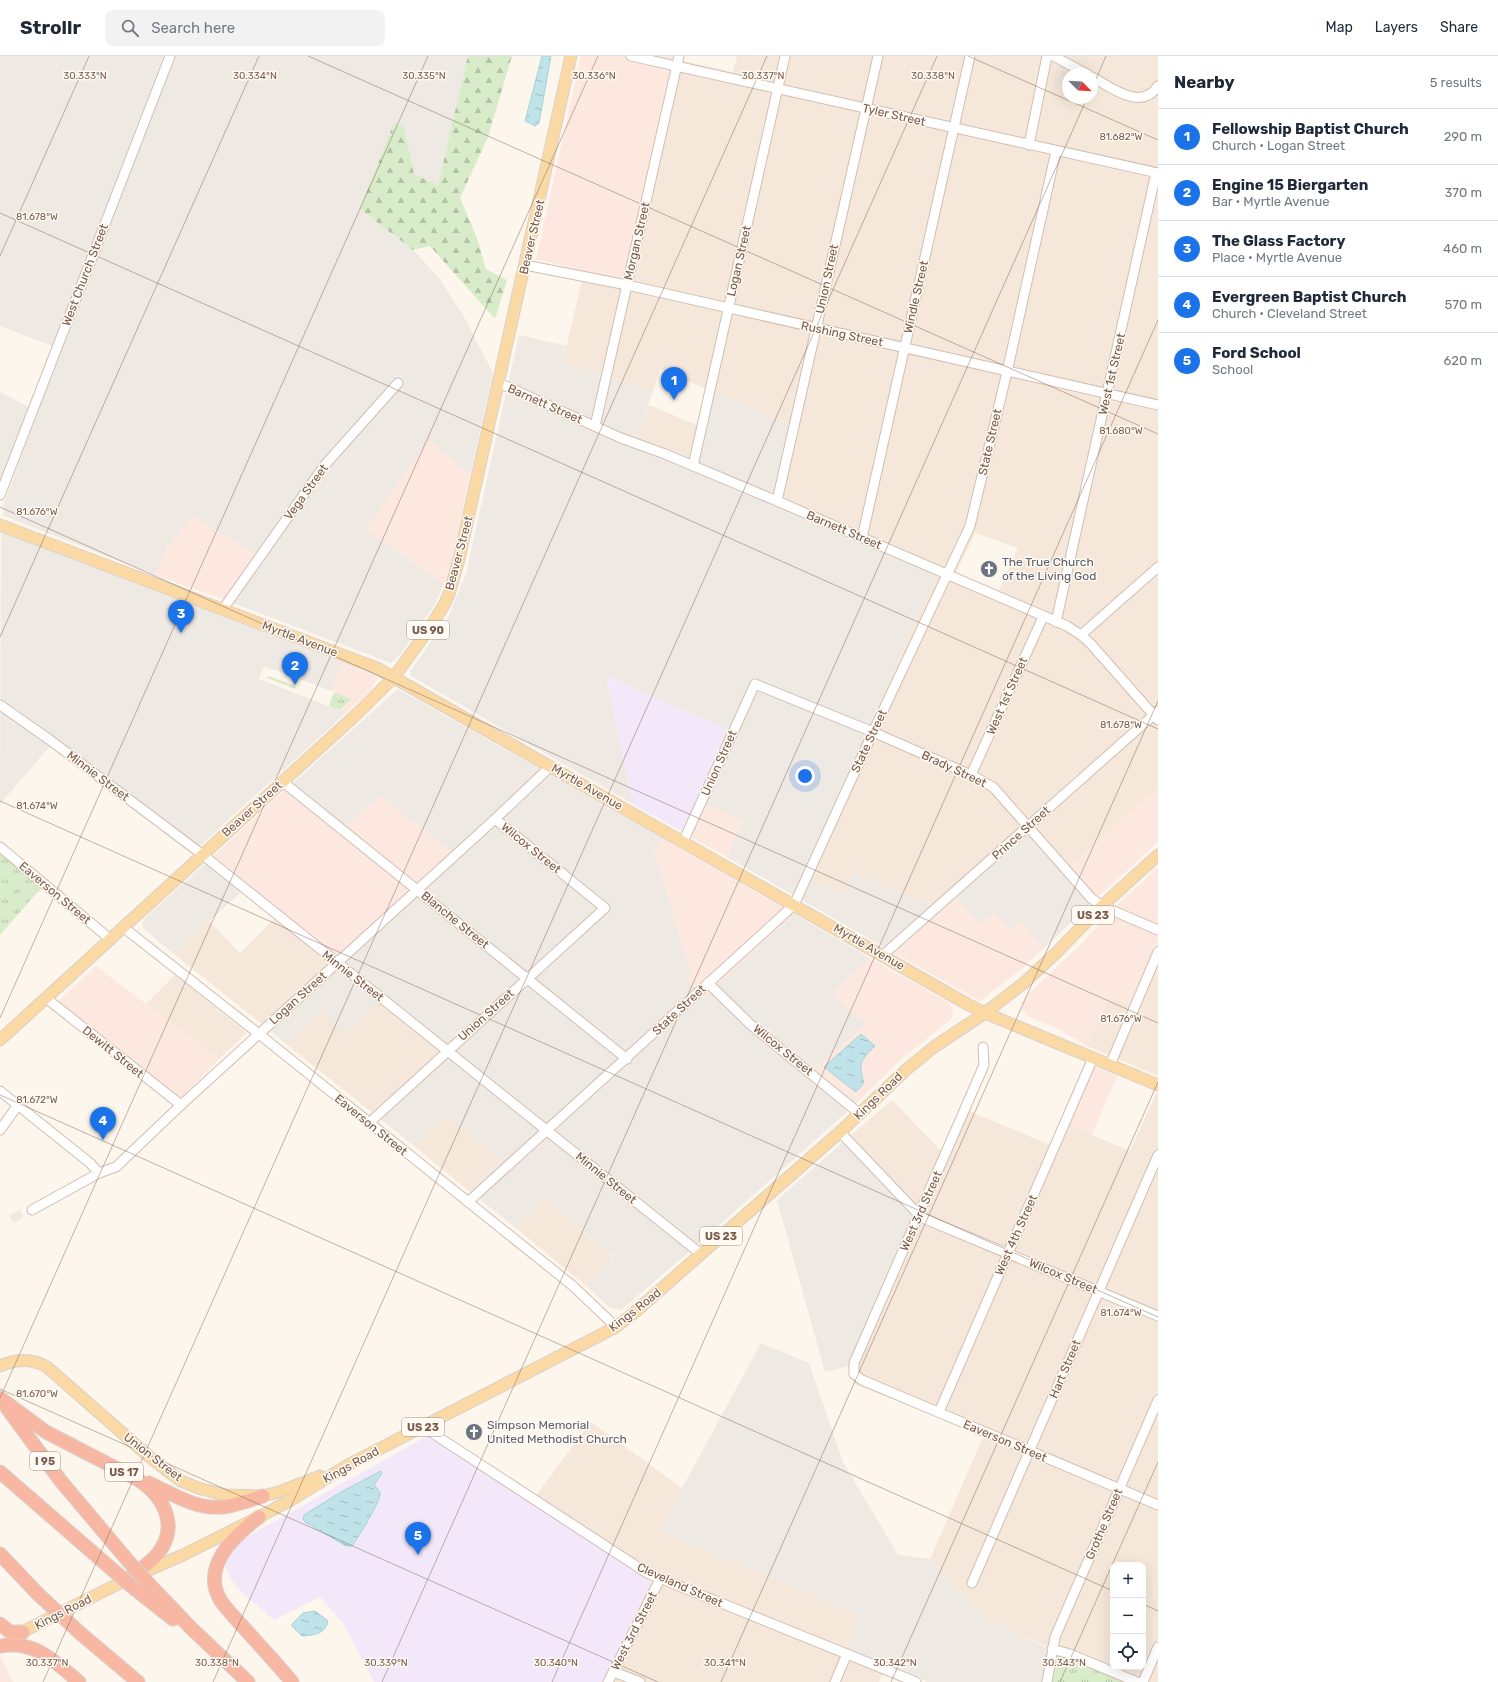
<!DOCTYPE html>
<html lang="en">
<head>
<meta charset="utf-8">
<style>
	:root { --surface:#fff; --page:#f2f2f3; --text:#1f2937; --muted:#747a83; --line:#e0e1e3; --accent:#1a73e8 }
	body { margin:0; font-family:Rubik,sans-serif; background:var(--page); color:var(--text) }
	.controls { position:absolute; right:12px; bottom:12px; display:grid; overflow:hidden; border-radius:8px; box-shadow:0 4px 16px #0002 }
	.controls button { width:36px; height:36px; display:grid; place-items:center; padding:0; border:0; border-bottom:1px solid var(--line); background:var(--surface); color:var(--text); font:20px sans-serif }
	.compass { position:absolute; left:1062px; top:12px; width:36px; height:36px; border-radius:50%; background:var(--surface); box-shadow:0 4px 16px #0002; rotate:114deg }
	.you { position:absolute; left:805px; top:720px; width:14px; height:14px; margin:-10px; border:3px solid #fff; border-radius:50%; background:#1a73e8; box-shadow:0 0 0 6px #1a73e833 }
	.badge { display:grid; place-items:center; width:26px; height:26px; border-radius:50%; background:var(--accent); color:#fff; font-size:13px; font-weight:700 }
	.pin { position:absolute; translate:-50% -33px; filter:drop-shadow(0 1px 2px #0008) }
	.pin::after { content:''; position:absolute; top:21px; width:14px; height:12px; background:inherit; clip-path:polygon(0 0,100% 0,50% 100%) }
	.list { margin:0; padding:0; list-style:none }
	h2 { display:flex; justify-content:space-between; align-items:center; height:52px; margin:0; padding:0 16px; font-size:17px }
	h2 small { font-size:13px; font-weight:400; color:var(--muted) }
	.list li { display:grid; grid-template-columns:26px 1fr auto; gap:12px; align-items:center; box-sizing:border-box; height:56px; padding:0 16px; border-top:1px solid var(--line) }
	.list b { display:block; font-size:15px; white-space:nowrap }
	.list p { margin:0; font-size:13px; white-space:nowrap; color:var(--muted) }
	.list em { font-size:13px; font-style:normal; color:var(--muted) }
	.icon { flex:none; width:22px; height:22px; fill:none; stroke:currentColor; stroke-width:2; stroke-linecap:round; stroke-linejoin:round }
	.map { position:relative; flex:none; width:1158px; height:1626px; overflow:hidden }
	header { display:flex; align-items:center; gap:24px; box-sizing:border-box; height:56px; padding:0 20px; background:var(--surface); border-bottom:1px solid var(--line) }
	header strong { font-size:19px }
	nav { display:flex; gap:22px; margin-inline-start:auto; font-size:14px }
	.search { width:280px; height:36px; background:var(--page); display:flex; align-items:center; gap:10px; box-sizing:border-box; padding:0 14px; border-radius:8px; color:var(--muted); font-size:15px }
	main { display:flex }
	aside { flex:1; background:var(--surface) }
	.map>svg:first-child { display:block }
	.residential { fill:#f5e8da; fill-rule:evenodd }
	.commercial { fill:#fde8e0 }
	.industrial { fill:#efe9e4 }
	.education { fill:#f3e8fa }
	.green { fill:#d8ecc9 }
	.forest { fill:url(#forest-firs) }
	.park { fill:url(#park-tufts) }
	.water { fill:url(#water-ripples); stroke:#a5d3da }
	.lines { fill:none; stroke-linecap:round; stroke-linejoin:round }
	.minor-casing { stroke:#d1beb0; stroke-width:11 }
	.major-casing { stroke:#dad1cd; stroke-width:13 }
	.highway-casing { stroke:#dad1cd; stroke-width:15 }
	.minor { stroke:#fff; stroke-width:9 }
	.major { stroke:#fbd9a5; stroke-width:11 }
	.highway { stroke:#f7b7a3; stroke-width:13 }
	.highway-bridge-casing { stroke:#dad1cd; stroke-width:15; stroke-linecap:butt }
	.highway-bridge { stroke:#f7b7a3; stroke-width:13 }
	.ticks { fill:none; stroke:#7a5c4d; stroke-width:1; stroke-opacity:0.45 }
	.labels { text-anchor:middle; stroke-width:3; stroke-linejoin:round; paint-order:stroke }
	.shield { fill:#fffaf3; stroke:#a28b7f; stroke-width:1 }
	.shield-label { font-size:11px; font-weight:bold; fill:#7a5c4d }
	.street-label { font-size:12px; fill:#7a5c4d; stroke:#fffaf3 }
	.worship-label { font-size:12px; fill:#5b616d; stroke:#fffaf3; text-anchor:start }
	.ticks-label { font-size:10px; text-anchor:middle; fill:#7a5c4d; stroke:#fffaf3; stroke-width:3; stroke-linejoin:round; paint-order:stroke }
</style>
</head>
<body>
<header>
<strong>Strollr</strong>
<div class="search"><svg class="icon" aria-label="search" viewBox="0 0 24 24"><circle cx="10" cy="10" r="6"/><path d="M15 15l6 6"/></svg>Search here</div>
<nav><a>Map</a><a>Layers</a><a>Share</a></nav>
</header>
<main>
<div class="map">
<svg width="1158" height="1626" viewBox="0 0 1158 1626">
	<defs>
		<pattern id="forest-firs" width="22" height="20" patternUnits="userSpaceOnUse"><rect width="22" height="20" fill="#d8ecc9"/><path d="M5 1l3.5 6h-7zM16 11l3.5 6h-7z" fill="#b4c2a5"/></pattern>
		<pattern id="park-tufts" width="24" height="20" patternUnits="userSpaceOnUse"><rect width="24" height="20" fill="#d8ecc9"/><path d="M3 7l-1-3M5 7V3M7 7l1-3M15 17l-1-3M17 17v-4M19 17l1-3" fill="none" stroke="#b4c2a5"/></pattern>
		<pattern id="water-ripples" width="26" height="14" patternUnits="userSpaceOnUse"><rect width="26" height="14" fill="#bfe3e8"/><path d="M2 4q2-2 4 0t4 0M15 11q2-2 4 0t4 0" fill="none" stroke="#a0bbbe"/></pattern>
	</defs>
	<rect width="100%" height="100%" fill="#fdf6ec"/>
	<g class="residential">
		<path d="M737,0H1158V731L1063,817L1029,777L942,854L854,816L844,839L802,819L870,670L936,519L771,449L790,369L660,313L653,335L563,306L584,215L633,226L683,5L733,16ZM1068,18H1092V42H1068ZM975,477L1018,492L999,535L956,517Z"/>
		<polygon points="649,349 697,369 689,401 637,381"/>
		<polygon points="275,862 330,907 263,969 174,898 209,865 240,897"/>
		<polygon points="1158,885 1158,1020 1087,990 1109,941 1132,949"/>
		<polygon points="175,919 247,977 219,1003 146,948"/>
		<polygon points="379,946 439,995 373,1057 286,988 323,955 346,977"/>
		<path d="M1156,1037L1158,1038V1626H1124L990,1565L930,1503L984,1379L856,1329L849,1317L848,1310L914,1161L842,1087L892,1044L941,1095L960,1051L1050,1089L1062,1064L1092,1079L1130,1095ZM1113,1509H1143V1611H1113Z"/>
		<polygon points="447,1060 503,1103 469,1135 414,1090"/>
		<polygon points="545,1143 614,1202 585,1229 516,1172"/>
		<polygon points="591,1366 682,1432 660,1475 859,1559 887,1609 879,1626 602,1626 645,1542 651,1525 531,1446"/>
	</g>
	<g class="commercial">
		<polygon points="581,0 684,0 633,227 536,203"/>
		<polygon points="429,382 470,420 451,507 444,528 366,473"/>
		<polygon points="193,460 263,503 233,547 155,519 165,494"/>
		<polygon points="342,606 376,619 378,622 368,637 346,657 340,655 352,643 331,635"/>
		<polygon points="1158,731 1158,786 1090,848 1063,817"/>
		<polygon points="284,735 339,777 380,740 452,795 330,907 205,808"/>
		<polygon points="696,744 743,765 727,801 682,776"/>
		<polygon points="662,782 794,858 703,942 687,923 692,919 654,796"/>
		<polygon points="1158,812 1158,885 1132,949 1109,941 1087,990 1057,972 1027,960 1022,953 1022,946 1027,939 1078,891 1119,847"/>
		<polygon points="955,842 981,869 994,857 1019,865 1044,892 1023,912 980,945 894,897"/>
		<polygon points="870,902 948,946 952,952 953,959 949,965 901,1003 858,1046 814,1014 865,968 844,949 833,936"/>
		<polygon points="96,910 219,1003 173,1050 51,952"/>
		<polygon points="1087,1008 1117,1020 1092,1079 1062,1064"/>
		<polygon points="0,1599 13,1626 0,1626"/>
	</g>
	<g class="industrial">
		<polygon points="0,0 164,0 52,290 0,270"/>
		<polygon points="175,0 468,0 438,129 414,118 404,71 360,153 413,194 439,222 463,259 493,317 470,420 429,383 366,473 444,528 435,548 402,596 391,607 233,547 263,503 193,460 165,494 155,519 4,460 3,450 53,315"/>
		<polygon points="519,279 567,290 563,306 653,335 637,381 689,401 706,332 790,369 771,449 936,519 870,670 802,819 843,839 854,816 942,854 894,897 727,801 743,765 696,744 728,674 606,620 633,748 411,620 410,616 416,607 448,561 466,518"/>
		<polygon points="0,336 29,351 0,426"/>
		<polygon points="1,476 342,606 331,635 264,610 259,623 346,657 193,796 50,690 0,748"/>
		<polygon points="398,633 662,782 654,796 692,919 687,923 703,942 794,858 870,902 833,936 844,949 866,968 814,1014 858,1046 690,1195 621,1254 609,1251 585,1229 614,1201 545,1143 516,1172 469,1135 503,1103 447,1060 414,1090 373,1057 439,995 379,946 345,977 323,955 286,988 264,969 452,796 380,740 339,777 284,735"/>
		<polygon points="1029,777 1090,848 1044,892 1020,866 1010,874 994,857 981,869 955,842"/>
		<polygon points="205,808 241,836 174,898 144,873 142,867 145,862"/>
		<polygon points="842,1087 914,1161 848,1310 825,1316 777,1144"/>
		<polygon points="20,1154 23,1162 13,1167 9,1159"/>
		<polygon points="761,1287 809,1307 843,1406 898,1499 930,1503 990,1565 1058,1597 1051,1626 928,1626 846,1592 859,1559 660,1475 682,1432"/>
	</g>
	<g class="education">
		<polygon points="606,620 728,674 682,776 633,748"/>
		<polygon points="429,1379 651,1525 645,1542 602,1626 374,1626 343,1567 320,1541 274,1564 244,1539 232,1525 222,1504 236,1487"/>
	</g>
	<polygon class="green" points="268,620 296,630 295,633 267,622"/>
	<polygon class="forest" points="468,0 512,0 488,81 460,142 477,182 486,213 507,224 495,263 430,190 413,194 360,153 394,67 404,71 414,118 438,129"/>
	<g class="park">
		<polygon points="336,637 352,643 340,654 329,650 333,638"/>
		<polygon points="0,797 42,831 0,879"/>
		<polygon points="1058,1597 1124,1626 1051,1626"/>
	</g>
	<g class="water">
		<polygon points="542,0 551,0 539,67 535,70 525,65"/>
		<path d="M861,978L875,990C860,1005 858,1007 864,1027L856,1036L824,1011Z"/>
		<path d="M381,1415L382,1417L374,1429C376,1431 379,1435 380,1437C381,1445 358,1482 352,1490H346L305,1466L303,1463L304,1459L341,1436Z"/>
		<path d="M315,1555L328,1565C326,1578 314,1579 302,1580L292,1570V1568L303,1557Z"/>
	</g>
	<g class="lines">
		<g class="minor-casing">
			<g id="minor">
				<polyline points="631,0 1158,117"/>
				<polyline points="1053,0 1087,18"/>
				<path d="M1092,21C1111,31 1141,56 1158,30"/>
				<polyline points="1029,89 1047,0"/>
				<polyline points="525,209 627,229 1158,349"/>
				<polyline points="499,327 621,382 665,398 777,445 1067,570 1081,579 1090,587 1158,664"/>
				<polyline points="595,370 679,0"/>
				<polyline points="693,410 785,0"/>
				<polyline points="0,439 170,0"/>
				<polyline points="777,445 878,0"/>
				<polyline points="862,482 970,0"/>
				<polyline points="223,553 324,410 398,327"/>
				<polyline points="1056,566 1156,117"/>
				<polyline points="1081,579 1158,511"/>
				<polyline points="0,649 50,684 203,799 701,1198"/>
				<polyline points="971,719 1043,561"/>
				<polyline points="283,726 627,1003"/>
				<polyline points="683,786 755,628 873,676 971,719 993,731 1091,842 1102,850 1158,874"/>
				<polyline points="0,791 110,883"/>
				<polyline points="123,871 259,978 573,1230 616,1271"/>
				<polyline points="883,899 1158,655"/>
				<polyline points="708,927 751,969 860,1058"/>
				<polyline points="46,942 181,1049"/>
				<polyline points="983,991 984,1009 854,1307 854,1318 862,1324 1158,1449"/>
				<polyline points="1110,1009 1158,896"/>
				<polyline points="0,1035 90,1107 99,1117"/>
				<polyline points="369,1067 605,852 495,763"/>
				<polyline points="0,1074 18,1049"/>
				<polyline points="840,1076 919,1159 925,1163 1158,1260"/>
				<polyline points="468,1146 794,849 873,676 970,470 1007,316 1056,95"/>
				<polyline points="32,1154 99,1117 116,1111 181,1049 495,763 551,710"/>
				<polyline points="939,1356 1093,1002"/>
				<polyline points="423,1371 647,1517 916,1626"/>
				<polyline points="972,1527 1158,1099"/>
				<polyline points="1052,1593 1070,1598 1137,1626"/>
				<polyline points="614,1616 640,1626"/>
				<polyline points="608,1626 660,1523"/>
				<polyline points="835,1626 847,1598"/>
				<polyline points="1047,1626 1055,1581 1158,1344"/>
				<polyline points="1143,1626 1158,1591"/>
			</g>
		</g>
		<g class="major-casing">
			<g id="major">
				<polyline points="0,469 377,612 967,948 985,957 1158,1029"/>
				<polyline points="0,984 359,656 394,621 431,570 444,549 449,538 459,503 571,0"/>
				<path d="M0,1310C16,1303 32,1302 47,1311L152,1403L181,1425L198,1432L225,1439L263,1440L279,1436L320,1420"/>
				<polyline points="16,1579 126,1524 183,1499 259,1461 291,1444 348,1409 616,1271 635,1256 840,1076 907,1013 934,991 985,957 1025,926 1055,898 1102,850 1158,799"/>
			</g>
		</g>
		<g class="highway-casing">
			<g id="highway">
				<path d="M0,1342L46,1376L137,1423C165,1441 181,1472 155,1501C146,1510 136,1517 126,1524"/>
				<polyline points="7,1352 60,1424 129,1506"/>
				<polyline points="0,1416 114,1515"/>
				<path d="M149,1427C172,1438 197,1454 224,1451C237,1449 250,1444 263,1440"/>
				<path d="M259,1461C234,1480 200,1511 221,1545C228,1555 237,1564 245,1573C261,1591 277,1608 292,1626"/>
				<polyline points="0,1498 38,1538"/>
				<polyline points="148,1527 190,1571 248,1626"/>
				<polyline points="135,1533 173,1563"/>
				<polyline points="0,1568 10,1576 23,1576"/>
				<polyline points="80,1577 138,1626"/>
				<path d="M0,1590C35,1584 54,1605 79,1626"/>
			</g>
		</g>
		<use href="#minor" class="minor"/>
		<use href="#major" class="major"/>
		<use href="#highway" class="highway"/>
		<g class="highway-bridge-casing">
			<g id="highway-bridge">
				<polyline points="129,1506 148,1527"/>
				<polyline points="114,1515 135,1533"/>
				<polyline points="38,1538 80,1577"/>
			</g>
		</g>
		<use href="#highway-bridge" class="highway-bridge"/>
	</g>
	<path class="ticks" d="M308,0L1158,378M968,0L1158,84M1092,32L1106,0M0,157L1158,673M0,200L89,0M0,451L1158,967M0,581L259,0M0,745L1158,1261M0,962L428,0M0,1039L1113,1535M0,1333L658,1626M0,1342L598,0M1143,1548L1158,1555M43,1626L767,0M213,1626L937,0M382,1626L1087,42M552,1626L1158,264M721,1626L1158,645M891,1626L1158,1026M1060,1626L1158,1406"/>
	<defs>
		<g id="church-disc" transform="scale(0.9)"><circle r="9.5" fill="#6b7280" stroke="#fffaf3"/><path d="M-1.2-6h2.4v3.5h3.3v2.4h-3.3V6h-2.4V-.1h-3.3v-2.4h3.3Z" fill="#fff"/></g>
	</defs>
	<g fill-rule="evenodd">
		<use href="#church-disc" x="989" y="513"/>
		<use href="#church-disc" x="474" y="1376"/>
	</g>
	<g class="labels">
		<g class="shield">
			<rect x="407" y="565" width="42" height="18" rx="3"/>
			<rect x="1072" y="850" width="42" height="18" rx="3"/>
			<rect x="700" y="1171" width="42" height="18" rx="3"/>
			<rect x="402" y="1362" width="42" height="18" rx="3"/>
			<rect x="30" y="1396" width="30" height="18" rx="3"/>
			<rect x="105" y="1407" width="38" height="18" rx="3"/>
		</g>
		<g class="shield-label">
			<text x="428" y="578">US 90</text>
			<text x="1093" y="863">US 23</text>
			<text x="721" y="1184">US 23</text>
			<text x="423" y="1375">US 23</text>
			<text x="45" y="1409">I 95</text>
			<text x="124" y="1420">US 17</text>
		</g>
		<g class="street-label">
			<text transform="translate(894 59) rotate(13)" y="4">Tyler Street</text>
			<text transform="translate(532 181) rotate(-77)" y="4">Beaver Street</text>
			<text transform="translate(637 185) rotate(-77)" y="4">Morgan Street</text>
			<text transform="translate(739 205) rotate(-77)" y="4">Logan Street</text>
			<text transform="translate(85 219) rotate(-69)" y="4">West Church Street</text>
			<text transform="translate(827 223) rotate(-78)" y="4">Union Street</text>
			<text transform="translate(916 241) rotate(-77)" y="4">Windle Street</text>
			<text transform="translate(842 278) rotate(12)" y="4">Rushing Street</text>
			<text transform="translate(1112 318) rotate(-77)" y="4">West 1st Street</text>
			<text transform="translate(545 348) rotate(24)" y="4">Barnett Street</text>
			<text transform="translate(990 386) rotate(-77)" y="4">State Street</text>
			<text transform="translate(306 436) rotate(-54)" y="4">Vega Street</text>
			<text transform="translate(844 474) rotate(23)" y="4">Barnett Street</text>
			<text transform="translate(459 497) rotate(-75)" y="4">Beaver Street</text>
			<text transform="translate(300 583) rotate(21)" y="4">Myrtle Avenue</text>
			<text transform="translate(1007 640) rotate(-66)" y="4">West 1st Street</text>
			<text transform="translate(869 685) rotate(-65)" y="4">State Street</text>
			<text transform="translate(719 707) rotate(-66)" y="4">Union Street</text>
			<text transform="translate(954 713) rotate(25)" y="4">Brady Street</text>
			<text transform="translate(98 720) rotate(37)" y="4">Minnie Street</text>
			<text transform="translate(587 731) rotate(30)" y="4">Myrtle Avenue</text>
			<text transform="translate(252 753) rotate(-42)" y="4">Beaver Street</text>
			<text transform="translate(1021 777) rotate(-42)" y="4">Prince Street</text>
			<text transform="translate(531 792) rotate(39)" y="4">Wilcox Street</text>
			<text transform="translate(55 837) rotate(40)" y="4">Eaverson Street</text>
			<text transform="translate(455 864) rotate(39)" y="4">Blanche Street</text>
			<text transform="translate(869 891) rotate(30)" y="4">Myrtle Avenue</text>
			<text transform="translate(353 920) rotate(38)" y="4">Minnie Street</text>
			<text transform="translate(298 942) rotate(-42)" y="4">Logan Street</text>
			<text transform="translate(679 954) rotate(-43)" y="4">State Street</text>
			<text transform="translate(486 959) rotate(-42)" y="4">Union Street</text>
			<text transform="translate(783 994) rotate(39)" y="4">Wilcox Street</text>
			<text transform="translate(113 996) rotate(39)" y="4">Dewitt Street</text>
			<text transform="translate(878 1040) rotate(-44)" y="4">Kings Road</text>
			<text transform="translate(371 1069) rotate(39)" y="4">Eaverson Street</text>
			<text transform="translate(606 1122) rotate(39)" y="4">Minnie Street</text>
			<text transform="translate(921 1155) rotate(-66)" y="4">West 3rd Street</text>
			<text transform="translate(1016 1179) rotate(-66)" y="4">West 4th Street</text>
			<text transform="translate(1063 1220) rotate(23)" y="4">Wilcox Street</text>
			<text transform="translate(635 1254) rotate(-38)" y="4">Kings Road</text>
			<text transform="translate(1065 1313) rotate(-67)" y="4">Hart Street</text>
			<text transform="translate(1005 1385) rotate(23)" y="4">Eaverson Street</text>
			<text transform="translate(153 1401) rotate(38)" y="4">Union Street</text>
			<text transform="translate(351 1409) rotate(-29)" y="4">Kings Road</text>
			<text transform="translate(1104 1468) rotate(-67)" y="4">Grothe Street</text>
			<text transform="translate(680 1529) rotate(24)" y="4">Cleveland Street</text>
			<text transform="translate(63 1556) rotate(-27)" y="4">Kings Road</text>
			<text transform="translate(634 1575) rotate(-63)" y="4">West 3rd Street</text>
		</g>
		<g class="worship-label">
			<text x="1002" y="510">The True Church<tspan x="1002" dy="14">of the Living God</tspan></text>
			<text x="487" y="1373">Simpson Memorial<tspan x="487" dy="14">United Methodist Church</tspan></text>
		</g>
	</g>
	<g class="ticks-label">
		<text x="255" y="23">30.334°N</text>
		<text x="424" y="23">30.335°N</text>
		<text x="594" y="23">30.336°N</text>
		<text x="763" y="23">30.337°N</text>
		<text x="933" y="23">30.338°N</text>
		<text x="85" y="23">30.333°N</text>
		<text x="1121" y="84">81.682°W</text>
		<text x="37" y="164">81.678°W</text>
		<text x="1121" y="378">81.680°W</text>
		<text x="37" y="459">81.676°W</text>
		<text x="1121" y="672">81.678°W</text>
		<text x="37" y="753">81.674°W</text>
		<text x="1121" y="966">81.676°W</text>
		<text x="37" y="1047">81.672°W</text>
		<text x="1121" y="1260">81.674°W</text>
		<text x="37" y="1341">81.670°W</text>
		<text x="47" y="1610">30.337°N</text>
		<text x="217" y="1610">30.338°N</text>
		<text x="386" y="1610">30.339°N</text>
		<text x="556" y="1610">30.340°N</text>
		<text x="725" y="1610">30.341°N</text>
		<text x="895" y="1610">30.342°N</text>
		<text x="1064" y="1610">30.343°N</text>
	</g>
</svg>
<div class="controls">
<button>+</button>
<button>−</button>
<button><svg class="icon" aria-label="locate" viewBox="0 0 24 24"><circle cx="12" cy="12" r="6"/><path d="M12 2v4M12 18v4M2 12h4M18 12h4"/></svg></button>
</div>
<svg class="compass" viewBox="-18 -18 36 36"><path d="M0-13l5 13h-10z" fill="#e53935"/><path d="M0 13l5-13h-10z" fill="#747a83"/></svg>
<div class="you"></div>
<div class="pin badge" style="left:674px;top:344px">1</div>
<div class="pin badge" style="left:295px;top:629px">2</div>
<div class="pin badge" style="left:181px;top:577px">3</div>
<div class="pin badge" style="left:103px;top:1084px">4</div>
<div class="pin badge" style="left:418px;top:1499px">5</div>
</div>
<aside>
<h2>Nearby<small>5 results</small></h2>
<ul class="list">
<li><span class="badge">1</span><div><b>Fellowship Baptist Church</b><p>Church · Logan Street</p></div><em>290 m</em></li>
<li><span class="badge">2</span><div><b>Engine 15 Biergarten</b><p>Bar · Myrtle Avenue</p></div><em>370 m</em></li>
<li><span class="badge">3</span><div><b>The Glass Factory</b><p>Place · Myrtle Avenue</p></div><em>460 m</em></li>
<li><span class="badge">4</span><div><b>Evergreen Baptist Church</b><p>Church · Cleveland Street</p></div><em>570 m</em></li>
<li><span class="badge">5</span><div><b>Ford School</b><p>School</p></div><em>620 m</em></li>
</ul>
</aside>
</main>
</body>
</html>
